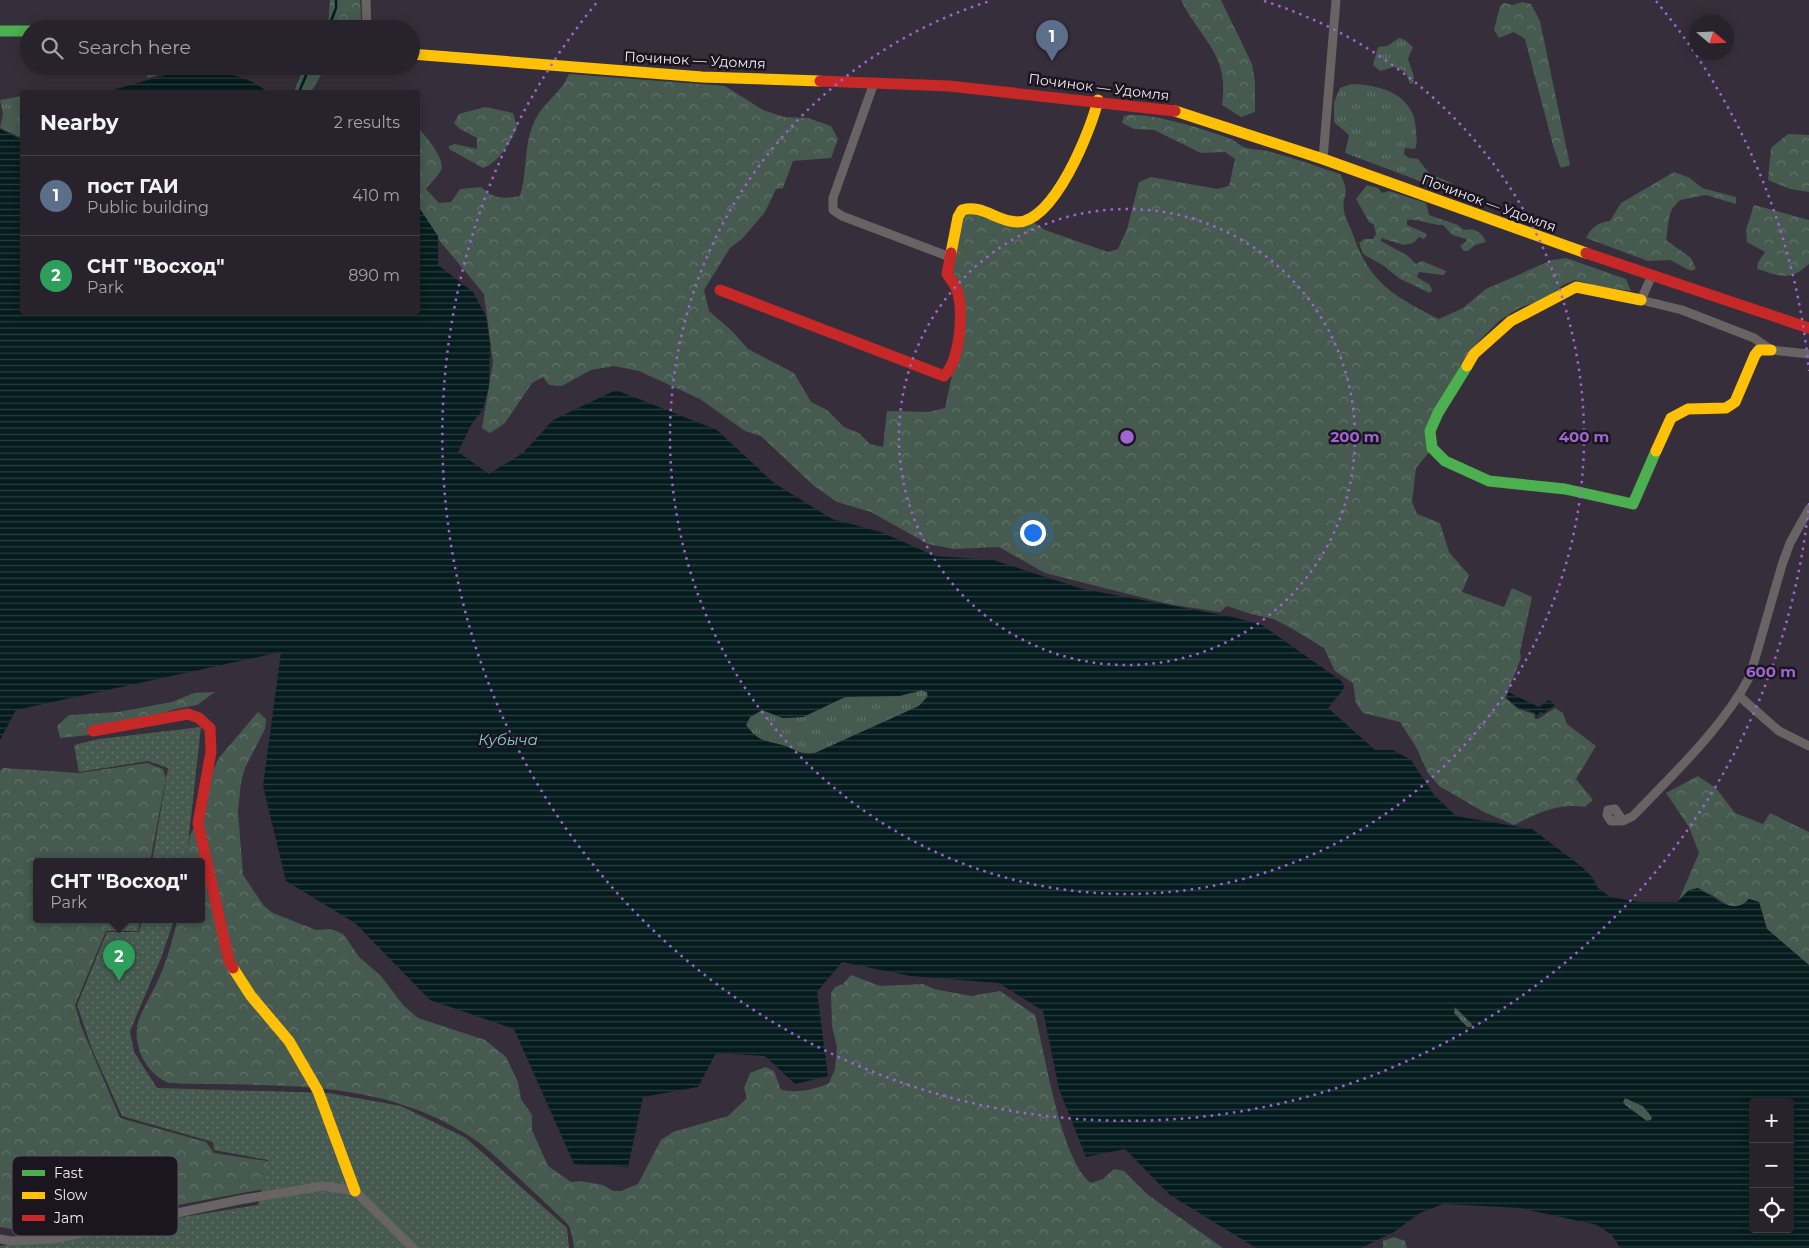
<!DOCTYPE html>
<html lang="en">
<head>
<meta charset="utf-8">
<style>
	:root { --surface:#28222c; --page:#302a34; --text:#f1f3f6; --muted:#a5a4a9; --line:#443f48; --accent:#ea580c }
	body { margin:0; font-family:Montserrat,sans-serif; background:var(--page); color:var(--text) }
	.controls { position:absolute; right:15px; bottom:15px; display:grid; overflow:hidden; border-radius:5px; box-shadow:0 2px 12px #0003 }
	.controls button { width:45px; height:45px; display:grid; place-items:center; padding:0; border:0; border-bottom:1px solid var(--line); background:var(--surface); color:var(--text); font:25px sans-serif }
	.compass { position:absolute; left:1689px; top:15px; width:45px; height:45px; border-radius:50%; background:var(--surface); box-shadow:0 2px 12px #0003; rotate:109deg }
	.you { position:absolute; left:1032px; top:532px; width:18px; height:18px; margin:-12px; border:4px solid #fff; border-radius:50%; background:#1a73e8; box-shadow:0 0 0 8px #1a73e833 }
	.badge { display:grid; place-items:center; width:32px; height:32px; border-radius:50%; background:var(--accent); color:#fff; font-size:16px; font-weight:700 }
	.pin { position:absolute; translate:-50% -41px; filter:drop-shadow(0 1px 2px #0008) }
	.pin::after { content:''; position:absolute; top:26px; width:18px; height:15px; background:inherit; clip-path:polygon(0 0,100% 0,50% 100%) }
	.popup { position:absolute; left:33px; top:858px; width:172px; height:65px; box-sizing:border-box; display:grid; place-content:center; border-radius:5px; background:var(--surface); filter:drop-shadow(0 1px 4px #0005); font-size:16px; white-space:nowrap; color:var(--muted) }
	.popup b { font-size:19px; color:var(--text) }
	.popup::after { content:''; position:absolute; left:50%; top:100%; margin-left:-10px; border:10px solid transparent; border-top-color:var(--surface) }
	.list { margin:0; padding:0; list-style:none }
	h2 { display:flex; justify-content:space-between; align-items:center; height:65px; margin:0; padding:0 20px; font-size:21px }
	h2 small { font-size:16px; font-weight:400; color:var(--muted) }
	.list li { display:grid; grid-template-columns:32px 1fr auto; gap:15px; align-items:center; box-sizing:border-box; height:80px; padding:0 20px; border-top:1px solid var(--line) }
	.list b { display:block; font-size:19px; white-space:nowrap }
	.list p { margin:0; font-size:16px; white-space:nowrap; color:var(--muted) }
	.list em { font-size:16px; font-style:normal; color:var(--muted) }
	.icon { flex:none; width:28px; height:28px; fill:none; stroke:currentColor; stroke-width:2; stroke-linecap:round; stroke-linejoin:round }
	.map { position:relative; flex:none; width:1809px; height:1248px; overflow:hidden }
	.search { position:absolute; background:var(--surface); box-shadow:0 2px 12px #0003; left:20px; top:20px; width:400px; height:55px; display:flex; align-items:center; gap:12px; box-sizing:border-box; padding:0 18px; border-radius:28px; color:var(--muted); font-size:19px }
	.panel { position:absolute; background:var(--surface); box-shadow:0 2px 12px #0003; left:20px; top:90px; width:400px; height:225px; border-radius:5px }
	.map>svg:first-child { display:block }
	.grass { fill:url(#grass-tufts) }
	.forest { fill:url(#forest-crowns) }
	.park { fill:url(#park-dots) }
	.water { fill:url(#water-rules); fill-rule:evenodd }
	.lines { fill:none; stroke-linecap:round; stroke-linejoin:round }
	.stream { stroke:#051c1e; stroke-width:2.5 }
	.street { stroke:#676463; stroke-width:9 }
	.fast { stroke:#4caf50; stroke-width:11 }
	.slow { stroke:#ffc107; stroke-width:11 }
	.jam { stroke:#c62828; stroke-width:11 }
	.ring { fill:none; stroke:#9f65d0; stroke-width:2.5; stroke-dasharray:2.5 5 }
	.labels { text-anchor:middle; stroke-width:5; stroke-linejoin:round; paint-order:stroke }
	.street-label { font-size:14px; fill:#f2eaf8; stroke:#1b151f }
	.water-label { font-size:15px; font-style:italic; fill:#81ced2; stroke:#1b151f }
	.key { fill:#1b151f; stroke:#5c5560; stroke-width:1 }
	.key-label { font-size:14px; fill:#f2eaf8 }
	.centre { fill:#9f65d0; stroke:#1b151f; stroke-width:2.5 }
	.ring-label { font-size:15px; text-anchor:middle; font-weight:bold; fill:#9f65d0; stroke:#1b151f; stroke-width:5; stroke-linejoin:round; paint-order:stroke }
</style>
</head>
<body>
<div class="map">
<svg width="1809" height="1248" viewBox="0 0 1809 1248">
	<defs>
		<pattern id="grass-tufts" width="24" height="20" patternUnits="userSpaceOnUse" patternTransform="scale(1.25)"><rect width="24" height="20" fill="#465a50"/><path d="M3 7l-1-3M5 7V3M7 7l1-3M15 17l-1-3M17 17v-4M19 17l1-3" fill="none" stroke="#61726a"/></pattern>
		<pattern id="forest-crowns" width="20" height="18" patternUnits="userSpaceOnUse" patternTransform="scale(1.25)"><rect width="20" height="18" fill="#465a50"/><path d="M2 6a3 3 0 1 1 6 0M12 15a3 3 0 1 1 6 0" fill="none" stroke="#61726a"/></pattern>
		<pattern id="park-dots" width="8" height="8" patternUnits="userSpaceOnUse" patternTransform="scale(1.25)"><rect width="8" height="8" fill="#465a50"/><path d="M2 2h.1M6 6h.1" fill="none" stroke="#61726a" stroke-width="1.8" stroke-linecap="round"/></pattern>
		<pattern id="water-rules" width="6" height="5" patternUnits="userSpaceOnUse" patternTransform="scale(1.25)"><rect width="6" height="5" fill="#051c1e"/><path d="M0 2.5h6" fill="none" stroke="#2a3d3f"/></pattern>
	</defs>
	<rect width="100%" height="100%" fill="#362e3a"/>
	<g class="grass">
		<polygon points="1399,38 1405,40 1413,47 1408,59 1414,77 1413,83 1410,84 1406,73 1400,69 1394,67 1380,71 1373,65 1378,47 1387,46"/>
		<polygon points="147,66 180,66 180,67 176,71 167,71 149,78 145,74"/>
		<path d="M1352,84C1382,85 1415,95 1416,130C1416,137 1418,142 1415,149L1405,148L1404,154L1409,158L1418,159L1429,173L1453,184V190L1441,189L1345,153L1349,135L1334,122V102L1340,88Z"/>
		<polygon points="22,96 22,138 0,128 3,114 0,100"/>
		<path d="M921,690L927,692L928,698L919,706L815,753C801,756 795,749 782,745C765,741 758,742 746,725L750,717L762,710L783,718L803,717L845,697L914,693Z"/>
		<polygon points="1455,1007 1472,1024 1472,1027 1467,1027 1454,1013"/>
		<polygon points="1625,1098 1643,1106 1652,1117 1651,1120 1647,1121 1625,1105 1623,1102"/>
	</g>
	<g class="forest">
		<polygon points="330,0 360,0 362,29 339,29 328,26"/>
		<path d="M1181,0H1221L1252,64L1255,82V112L1241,117L1222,105C1230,54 1201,41 1181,0Z"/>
		<polygon points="1522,2 1531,4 1540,21 1570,165 1561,168 1554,149 1525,39 1514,32 1499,38 1494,30 1500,6 1504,3 1513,5"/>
		<polygon points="304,66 323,66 324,70 311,92 294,92"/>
		<path d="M569,74L725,86L763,110L784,117L808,118L831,126L838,139L831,158L793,161L783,188L776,189L765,212L742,239L730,248L704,290L709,311L733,332L748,349L794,373L811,402L827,410L844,427L859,433L870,444L883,447L887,411L928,412L945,408L965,313L948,269L966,211L1018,216L1030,220L1045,230L1108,252L1118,249L1127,229L1139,182L1151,177L1217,189L1229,186L1235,159L1225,152L1201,153L1154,130L1134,129L1122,123L1124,116C1142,109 1211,131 1231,139C1235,141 1239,145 1244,147C1251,150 1259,149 1267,151C1292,157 1316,166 1340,174C1352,196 1341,195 1344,211C1345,219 1350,225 1352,232C1369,283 1393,296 1439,319L1463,308L1486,289L1552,260L1566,258L1626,279L1631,291L1601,287L1575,280L1563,285L1545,299L1519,308L1499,321L1479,341L1461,364L1447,392L1430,451L1416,468L1412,502L1417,514L1440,523L1449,552L1469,575L1462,592L1504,607L1512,588L1532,597L1520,652L1521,658L1505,698L1518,709L1534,714L1535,719H1538L1555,708L1563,713L1567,724L1596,746L1576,779L1593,800L1585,807C1558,803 1538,813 1514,825L1484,812L1439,786L1428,773L1416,747L1400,722L1363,713L1356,703L1353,683L1335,671L1324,648L1291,628L1273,619L1251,614L1227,606L1220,612L1168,604L1045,573L999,547L954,549L928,544L871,512L837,502L813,485L761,436L745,431L700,399L639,371L614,366L591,370L562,386L549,385L543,377L532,383L505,423L490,433L482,428L493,362L484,294L434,234L418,208V128C425,135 446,159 441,170C439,176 430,183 426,189L439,203L451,202L460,189L481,187C494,199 502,199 520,196C528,171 523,145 535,120C544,102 561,93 569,74Z"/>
		<path d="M485,107L513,113L517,127C512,140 498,164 483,168L449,149V146L455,144L477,149V138L460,129L454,123L459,114Z"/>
		<polygon points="1788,134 1809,135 1809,192 1790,189 1768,180 1771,148"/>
		<path d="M1674,172L1690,178L1702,188L1736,197V204L1706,195L1680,200L1672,209L1669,218L1666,240L1691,258L1696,269L1691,271L1670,260L1648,261L1586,238C1592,227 1597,223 1610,221L1621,203Z"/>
		<path d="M1367,185L1378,188L1382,193L1389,191L1426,203L1429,215L1458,225L1464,230C1474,227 1482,232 1486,242L1475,245L1468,251H1464L1460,246L1467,241L1466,239L1452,235L1443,225C1431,225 1417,218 1407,220V225L1425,233L1427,235L1424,239L1419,237L1413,243L1404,245L1381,238V241L1408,256L1416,264L1422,261L1446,271L1444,275L1419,272L1417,277L1430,285L1432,290L1430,293L1400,279L1384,266L1363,254L1359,243L1364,239H1373L1376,234L1374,225L1369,222L1356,199Z"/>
		<path d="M1754,205L1809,220V264C1789,282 1781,276 1757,269L1758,262L1765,252L1747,242L1746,230Z"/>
		<polygon points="215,692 197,705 172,710 109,733 60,738 57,726 69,715 118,712 172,702 194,693"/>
		<path d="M258,712L266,719L265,729L245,768L241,782L238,811L243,875L264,906L273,913L316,930L331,929L343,934L360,958L381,976L403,1005L418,1018L485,1040L506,1057L518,1082L521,1099L532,1115V1130L548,1166L571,1182L580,1181L603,1185L613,1191H621L638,1184L661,1140L673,1132L728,1116L747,1098L744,1088L750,1073L765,1067L774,1071L781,1090C797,1093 815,1090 829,1083L835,1069L837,1047L832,1026L831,993L835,987L843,984L851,975L880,986L923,984L934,989L971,996L1000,991L1035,1015C1045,1053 1061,1161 1091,1183L1103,1179L1114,1169L1124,1171L1148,1195L1223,1248H574C573,1241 572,1232 569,1226C568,1223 526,1185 520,1179C506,1167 492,1152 477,1141C382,1076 277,1087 169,1083C148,1075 134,1050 137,1027C139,1014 153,992 159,978C167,960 173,940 177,920H202V862H185L190,835L207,804L208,781L218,759Z"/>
		<polygon points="147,763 163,769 166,778 150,862 36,862 36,920 140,920 138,931 106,931 75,1005 81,1026 120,1118 206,1142 214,1153 306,1167 308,1181 43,1230 22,1231 0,1227 0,771 3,768 79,773"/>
		<path d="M1698,776L1716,788L1735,813L1763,824L1770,813L1809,832V965L1767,929L1759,902L1749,899C1733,917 1725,901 1710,894C1704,892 1696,891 1689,890L1678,902L1699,853L1689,827L1666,793Z"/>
		<polygon points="1394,1237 1405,1241 1407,1248 1383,1248 1383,1241"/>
	</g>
	<g class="park">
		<polygon points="201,727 186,862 152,862 168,768 148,761 79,772 74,745 99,739"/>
		<polygon points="142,920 174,920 161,958 130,1031 134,1052 157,1088 329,1093 401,1106 466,1138 567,1228 569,1248 0,1248 0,1246 258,1205 268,1160 214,1150 213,1142 122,1116 92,1049 77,1005 107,932 139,932"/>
	</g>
	<g class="water">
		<path d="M201,72C230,73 245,75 268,92H106L172,73Z"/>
		<path d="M0,129L22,140V312H418V206L438,236V265L473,292L486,316L490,344L489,386L483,409L471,425L458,452L489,474L523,453L553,420L616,390L717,430L774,483L832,519L881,532L935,556L993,560L1083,589L1233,617L1262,625L1340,680L1344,685L1343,690L1328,708L1375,750H1393L1411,760L1434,795L1456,816L1532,829L1581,866L1592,877L1598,888L1610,897L1640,902H1677L1689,890L1698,888C1715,897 1733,917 1749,899L1759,902L1767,929L1809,965V1248H1620L1612,1235L1597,1225L1520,1208L1443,1204L1420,1213L1394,1232L1361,1248H1256L1170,1195L1125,1149L1086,1157L1059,1089L1043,1011L999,983L910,976L842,962L817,992L828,1076L795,1084L765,1056L716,1053L698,1087L643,1097L628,1167L574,1164L514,1029L430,1000L355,923L286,881L263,786L281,652L16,710L0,740ZM921,690L927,692L928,696L919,706L815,753C801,756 795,749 782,745C765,740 758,742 746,725L750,717L762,710L783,718L803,717L845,697L900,696ZM1455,1007L1472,1024L1471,1027H1467L1454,1013ZM1625,1098L1643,1106L1652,1117L1651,1120L1647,1121L1625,1105L1623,1102ZM1753,1102H1790V1229H1753Z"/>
		<polygon points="1508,692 1539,707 1549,700 1555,705 1544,713 1540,712 1536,718 1535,713 1517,707 1507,698"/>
	</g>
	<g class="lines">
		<g class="stream">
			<polyline points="328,29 336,8 336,0"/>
			<polyline points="299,92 310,66"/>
		</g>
		<g class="street">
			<polyline points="366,0 367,29"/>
			<polyline points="874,83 833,198 833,210 842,216 950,257"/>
			<polyline points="1323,159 1336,0"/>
			<polyline points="1652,275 1641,300 1682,310 1754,338 1771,350 1809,354"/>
			<polyline points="1739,696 1779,731 1809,746"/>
			<path d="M1623,821L1615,809L1608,810L1607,815L1611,821H1623L1633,816C1674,773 1722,729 1750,676L1782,565L1790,543L1809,509"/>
			<polyline points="0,1239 11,1241 53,1239 239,1200 323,1186 355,1191 413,1248"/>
		</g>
		<g class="fast">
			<polyline points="0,31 29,31"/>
			<polyline points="1467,366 1438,413 1430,431 1432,448 1445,461 1489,481 1565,489 1633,504 1656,451"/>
		</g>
		<g class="slow">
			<polyline points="160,29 205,29"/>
			<polyline points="411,54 702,77 820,81"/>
			<polyline points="1175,111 1323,159 1586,253"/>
			<path d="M951,253L958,217L962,210C983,204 997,222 1017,222C1054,223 1091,130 1098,100"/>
			<polyline points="1467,366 1474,354 1511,321 1576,287 1641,300"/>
			<polyline points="1656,451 1671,418 1688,409 1726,408 1735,402 1755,355 1759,350 1771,350"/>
			<polyline points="233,968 251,996 289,1041 318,1091 355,1191"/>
		</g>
		<g class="jam">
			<polyline points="820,81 949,86 1175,111"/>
			<polyline points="1586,253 1809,328"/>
			<path d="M720,290L944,376C960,360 964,312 957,290C955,284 950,279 947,274L951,253"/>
			<polyline points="93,731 188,714 199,718 210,728 211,752 198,823 229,961 233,968"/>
		</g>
	</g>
	<g class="ring">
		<circle cx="1127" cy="437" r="228"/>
		<path d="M1264 1A457 457 0 1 1 990 1"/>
		<path d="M1809 503A685 685 0 1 1 598 1M1656 1A685 685 0 0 1 1809 371"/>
	</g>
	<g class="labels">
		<g class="street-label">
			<text transform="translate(695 60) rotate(3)" y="5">Починок — Удомля</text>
			<text transform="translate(1099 87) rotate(7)" y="5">Починок — Удомля</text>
			<text transform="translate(1489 203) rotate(20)" y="5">Починок — Удомля</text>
		</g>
		<g class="water-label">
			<text x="508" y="745">Кубыча</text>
		</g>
	</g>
	<rect x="12" y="1156" width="166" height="80" rx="8" class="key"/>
	<rect x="22" y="1170" width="23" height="6" fill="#4caf50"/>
	<rect x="22" y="1192" width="23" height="7" fill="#ffc107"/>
	<rect x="22" y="1215" width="23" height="6" fill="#c62828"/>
	<g class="key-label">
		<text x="54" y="1178">Fast</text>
		<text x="54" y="1200">Slow</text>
		<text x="54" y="1223">Jam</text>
	</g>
	<circle cx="1127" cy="437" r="8" class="centre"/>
	<g class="ring-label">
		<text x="1355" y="442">200 m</text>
		<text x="1584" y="442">400 m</text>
		<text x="1771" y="677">600 m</text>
	</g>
</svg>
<div class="controls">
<button>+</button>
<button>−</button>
<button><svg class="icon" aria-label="locate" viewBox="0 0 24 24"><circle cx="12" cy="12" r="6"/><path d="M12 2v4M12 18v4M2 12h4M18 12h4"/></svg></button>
</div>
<svg class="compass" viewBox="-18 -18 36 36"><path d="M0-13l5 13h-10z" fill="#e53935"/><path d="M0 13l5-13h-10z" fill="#a5a4a9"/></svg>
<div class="you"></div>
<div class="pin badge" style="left:1052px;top:61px;background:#5c6f8a">1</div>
<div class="pin badge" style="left:119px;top:981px;background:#2e9e5b">2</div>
<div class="popup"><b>СНТ &quot;Восход&quot;</b>Park</div>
<div class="search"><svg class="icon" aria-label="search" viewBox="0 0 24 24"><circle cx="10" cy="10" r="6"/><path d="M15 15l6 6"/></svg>Search here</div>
<section class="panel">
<h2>Nearby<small>2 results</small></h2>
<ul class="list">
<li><span class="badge" style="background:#5c6f8a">1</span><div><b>пост ГАИ</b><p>Public building</p></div><em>410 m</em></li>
<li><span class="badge" style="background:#2e9e5b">2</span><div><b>СНТ &quot;Восход&quot;</b><p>Park</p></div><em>890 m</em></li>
</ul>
</section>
</div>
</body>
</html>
